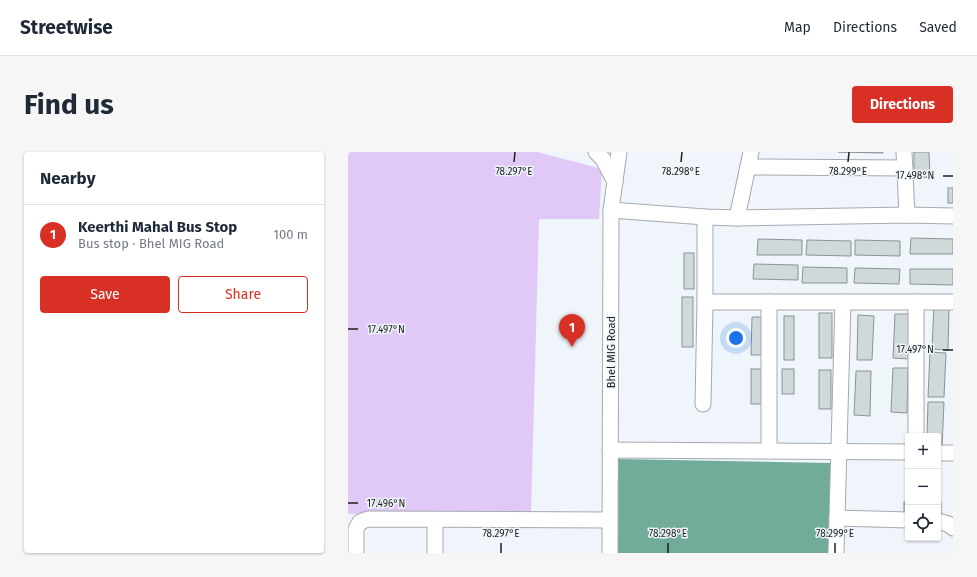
<!DOCTYPE html>
<html lang="en">
<head>
<meta charset="utf-8">
<style>
	:root { --surface:#fff; --page:#f6f6f7; --text:#1f2937; --muted:#747a83; --line:#e0e1e3; --accent:#d93025 }
	body { margin:0; font-family:"Fira Sans",sans-serif; background:var(--page); color:var(--text) }
	.controls { position:absolute; right:12px; bottom:12px; display:grid; overflow:hidden; border-radius:4px; box-shadow:0 1px 3px #0004 }
	.controls button { width:36px; height:36px; display:grid; place-items:center; padding:0; border:0; border-bottom:1px solid var(--line); background:var(--surface); color:var(--text); font:20px sans-serif }
	.you { position:absolute; left:388px; top:186px; width:14px; height:14px; margin:-10px; border:3px solid #fff; border-radius:50%; background:#1a73e8; box-shadow:0 0 0 6px #1a73e833 }
	.badge { display:grid; place-items:center; width:26px; height:26px; border-radius:50%; background:var(--accent); color:#fff; font-size:13px; font-weight:700 }
	.pin { position:absolute; translate:-50% -33px; filter:drop-shadow(0 1px 2px #0008) }
	.pin::after { content:''; position:absolute; top:21px; width:14px; height:12px; background:inherit; clip-path:polygon(0 0,100% 0,50% 100%) }
	.list { margin:0; padding:0; list-style:none }
	h2 { display:flex; justify-content:space-between; align-items:center; height:52px; margin:0; padding:0 16px; font-size:17px }
	h2 small { font-size:13px; font-weight:400; color:var(--muted) }
	.list li { display:grid; grid-template-columns:26px 1fr auto; gap:12px; align-items:center; box-sizing:border-box; height:60px; padding:0 16px; border-top:1px solid var(--line) }
	.list b { display:block; font-size:15px; white-space:nowrap }
	.list p { margin:0; font-size:13px; white-space:nowrap; color:var(--muted) }
	.list em { font-size:13px; font-style:normal; color:var(--muted) }
	.actions { display:flex; gap:8px; padding:12px 16px }
	.actions a { flex:1; padding:9px 0; border:1px solid var(--accent); border-radius:4px; text-align:center; font-size:14px; color:var(--accent) }
	.actions .main { background:var(--accent); color:#fff }
	.icon { flex:none; width:22px; height:22px; fill:none; stroke:currentColor; stroke-width:2; stroke-linecap:round; stroke-linejoin:round }
	.map { position:relative; flex:none; width:605px; height:401px; overflow:hidden; border-radius:4px }
	header { display:flex; align-items:center; gap:24px; box-sizing:border-box; height:56px; padding:0 20px; background:var(--surface); border-bottom:1px solid var(--line) }
	header strong { font-size:19px }
	nav { display:flex; gap:22px; margin-inline-start:auto; font-size:14px }
	.intro { display:flex; align-items:center; justify-content:space-between; box-sizing:border-box; height:96px; padding:0 24px }
	h1 { margin:0; font-size:28px }
	.button { padding:10px 18px; border-radius:4px; background:var(--accent); color:#fff; font-size:14px; font-weight:700 }
	main { display:flex; gap:24px; padding:0 24px }
	aside { flex:1; background:var(--surface); border-radius:4px; box-shadow:0 1px 3px #0004 }
	.map>svg:first-child { display:block }
	.green { fill:#e0c9f7 }
	.water { fill:#70ac99 }
	.building { fill:#d0d9da; stroke:#8b9394 }
	.lines { fill:none; stroke-linecap:round; stroke-linejoin:round }
	.minor-casing { stroke:#a4aaaf; stroke-width:17 }
	.minor { stroke:#fff; stroke-width:15 }
	.ticks { fill:none; stroke:#1c1e1f; stroke-width:1.5 }
	.labels { text-anchor:middle; stroke-width:3; stroke-linejoin:round; paint-order:stroke }
	.street-label { font-size:11px; fill:#1c1e1f; stroke:#eff5fa }
	.ticks-label { font-size:10px; text-anchor:middle; fill:#1c1e1f; stroke:#eff5fa; stroke-width:3; stroke-linejoin:round; paint-order:stroke }
</style>
</head>
<body>
<header>
<strong>Streetwise</strong>
<nav><a>Map</a><a>Directions</a><a>Saved</a></nav>
</header>
<div class="intro"><h1>Find us</h1><a class="button">Directions</a></div>
<main>
<aside>
<h2>Nearby<small></small></h2>
<ul class="list">
<li><span class="badge">1</span><div><b>Keerthi Mahal Bus Stop</b><p>Bus stop · Bhel MIG Road</p></div><em>100 m</em></li>
</ul>
<div class="actions"><a class="main">Save</a><a>Share</a></div>
</aside>
<div class="map">
<svg width="605" height="401" viewBox="0 0 605 401">
	<rect width="100%" height="100%" fill="#eff5fa"/>
	<polygon class="green" points="0,0 189,0 254,17 251,67 191,67 183,361 0,362"/>
	<polygon class="water" points="270,307 484,311 480,401 270,401"/>
	<g class="building">
		<polygon points="490,0 535,0 535,1"/>
		<polygon points="566,0 581,0 582,25 566,26"/>
		<rect x="600" y="36" width="5" height="15"/>
		<polygon points="563,86 605,87 605,102 562,102"/>
		<polygon points="410,87 454,88 454,103 409,103"/>
		<polygon points="459,88 503,89 503,104 458,103"/>
		<polygon points="507,88 552,89 552,104 507,103"/>
		<rect x="336" y="101" width="10" height="36"/>
		<polygon points="406,112 450,113 450,128 405,127"/>
		<polygon points="455,115 499,116 499,131 454,131"/>
		<polygon points="507,116 552,117 551,132 506,131"/>
		<polygon points="562,117 605,117 605,133 562,132"/>
		<rect x="334" y="145" width="11" height="50"/>
		<polygon points="586,153 601,154 600,198 584,197"/>
		<rect x="471" y="161" width="13" height="45"/>
		<polygon points="547,162 563,162 561,207 545,206"/>
		<polygon points="510,163 526,164 524,208 509,208"/>
		<rect x="436" y="164" width="10" height="44"/>
		<polygon points="404,165 414,165 414,203 403,203"/>
		<polygon points="582,200 598,201 596,245 580,245"/>
		<polygon points="545,216 560,216 559,261 543,260"/>
		<rect x="403" y="217" width="13" height="35"/>
		<rect x="434" y="217" width="12" height="25"/>
		<rect x="471" y="218" width="12" height="39"/>
		<polygon points="508,219 523,219 522,264 506,263"/>
		<polygon points="580,250 596,250 594,295 590,295 590,284 579,284"/>
		<rect x="556" y="350" width="4" height="14"/>
		<rect x="590" y="351" width="3" height="13"/>
	</g>
	<g class="lines">
		<g class="minor-casing">
			<g id="minor">
				<polyline points="248,0 255,7 267,30"/>
				<polyline points="556,0 559,63"/>
				<polyline points="400,15 557,16"/>
				<polyline points="263,58 357,65 389,66 559,63 605,64"/>
				<polyline points="389,66 403,0"/>
				<polyline points="357,150 605,150"/>
				<polyline points="568,150 568,284"/>
				<polyline points="355,252 357,150 357,65"/>
				<polyline points="262,298 560,300"/>
				<polyline points="421,299 421,150"/>
				<polyline points="590,301 605,301"/>
				<polyline points="489,366 560,368"/>
				<polyline points="590,369 600,372 605,376"/>
				<polyline points="8,401 8,377 12,370 20,367 262,368"/>
				<polyline points="87,401 87,368"/>
				<polyline points="262,401 263,58 271,0"/>
				<polyline points="488,401 495,150"/>
			</g>
		</g>
		<use href="#minor" class="minor"/>
	</g>
	<path class="ticks" d="M166,10L167,0M333,10L334,0M500,10L501,0M595,24H605M0,177H10M595,198H605M0,351H10M153,401V391M320,401V391M487,401V391"/>
	<g class="labels">
		<g class="street-label">
			<text transform="translate(263 200) rotate(-90)" y="4">Bhel MIG Road</text>
		</g>
	</g>
	<g class="ticks-label">
		<text x="166" y="23">78.297°E</text>
		<text x="333" y="23">78.298°E</text>
		<text x="500" y="23">78.299°E</text>
		<text x="567" y="27">17.498°N</text>
		<text x="38" y="181">17.497°N</text>
		<text x="567" y="201">17.497°N</text>
		<text x="38" y="355">17.496°N</text>
		<text x="153" y="385">78.297°E</text>
		<text x="320" y="385">78.298°E</text>
		<text x="487" y="385">78.299°E</text>
	</g>
</svg>
<div class="controls">
<button>+</button>
<button>−</button>
<button><svg class="icon" aria-label="locate" viewBox="0 0 24 24"><circle cx="12" cy="12" r="6"/><path d="M12 2v4M12 18v4M2 12h4M18 12h4"/></svg></button>
</div>
<div class="you"></div>
<div class="pin badge" style="left:224px;top:195px">1</div>
</div>
</main>
</body>
</html>
